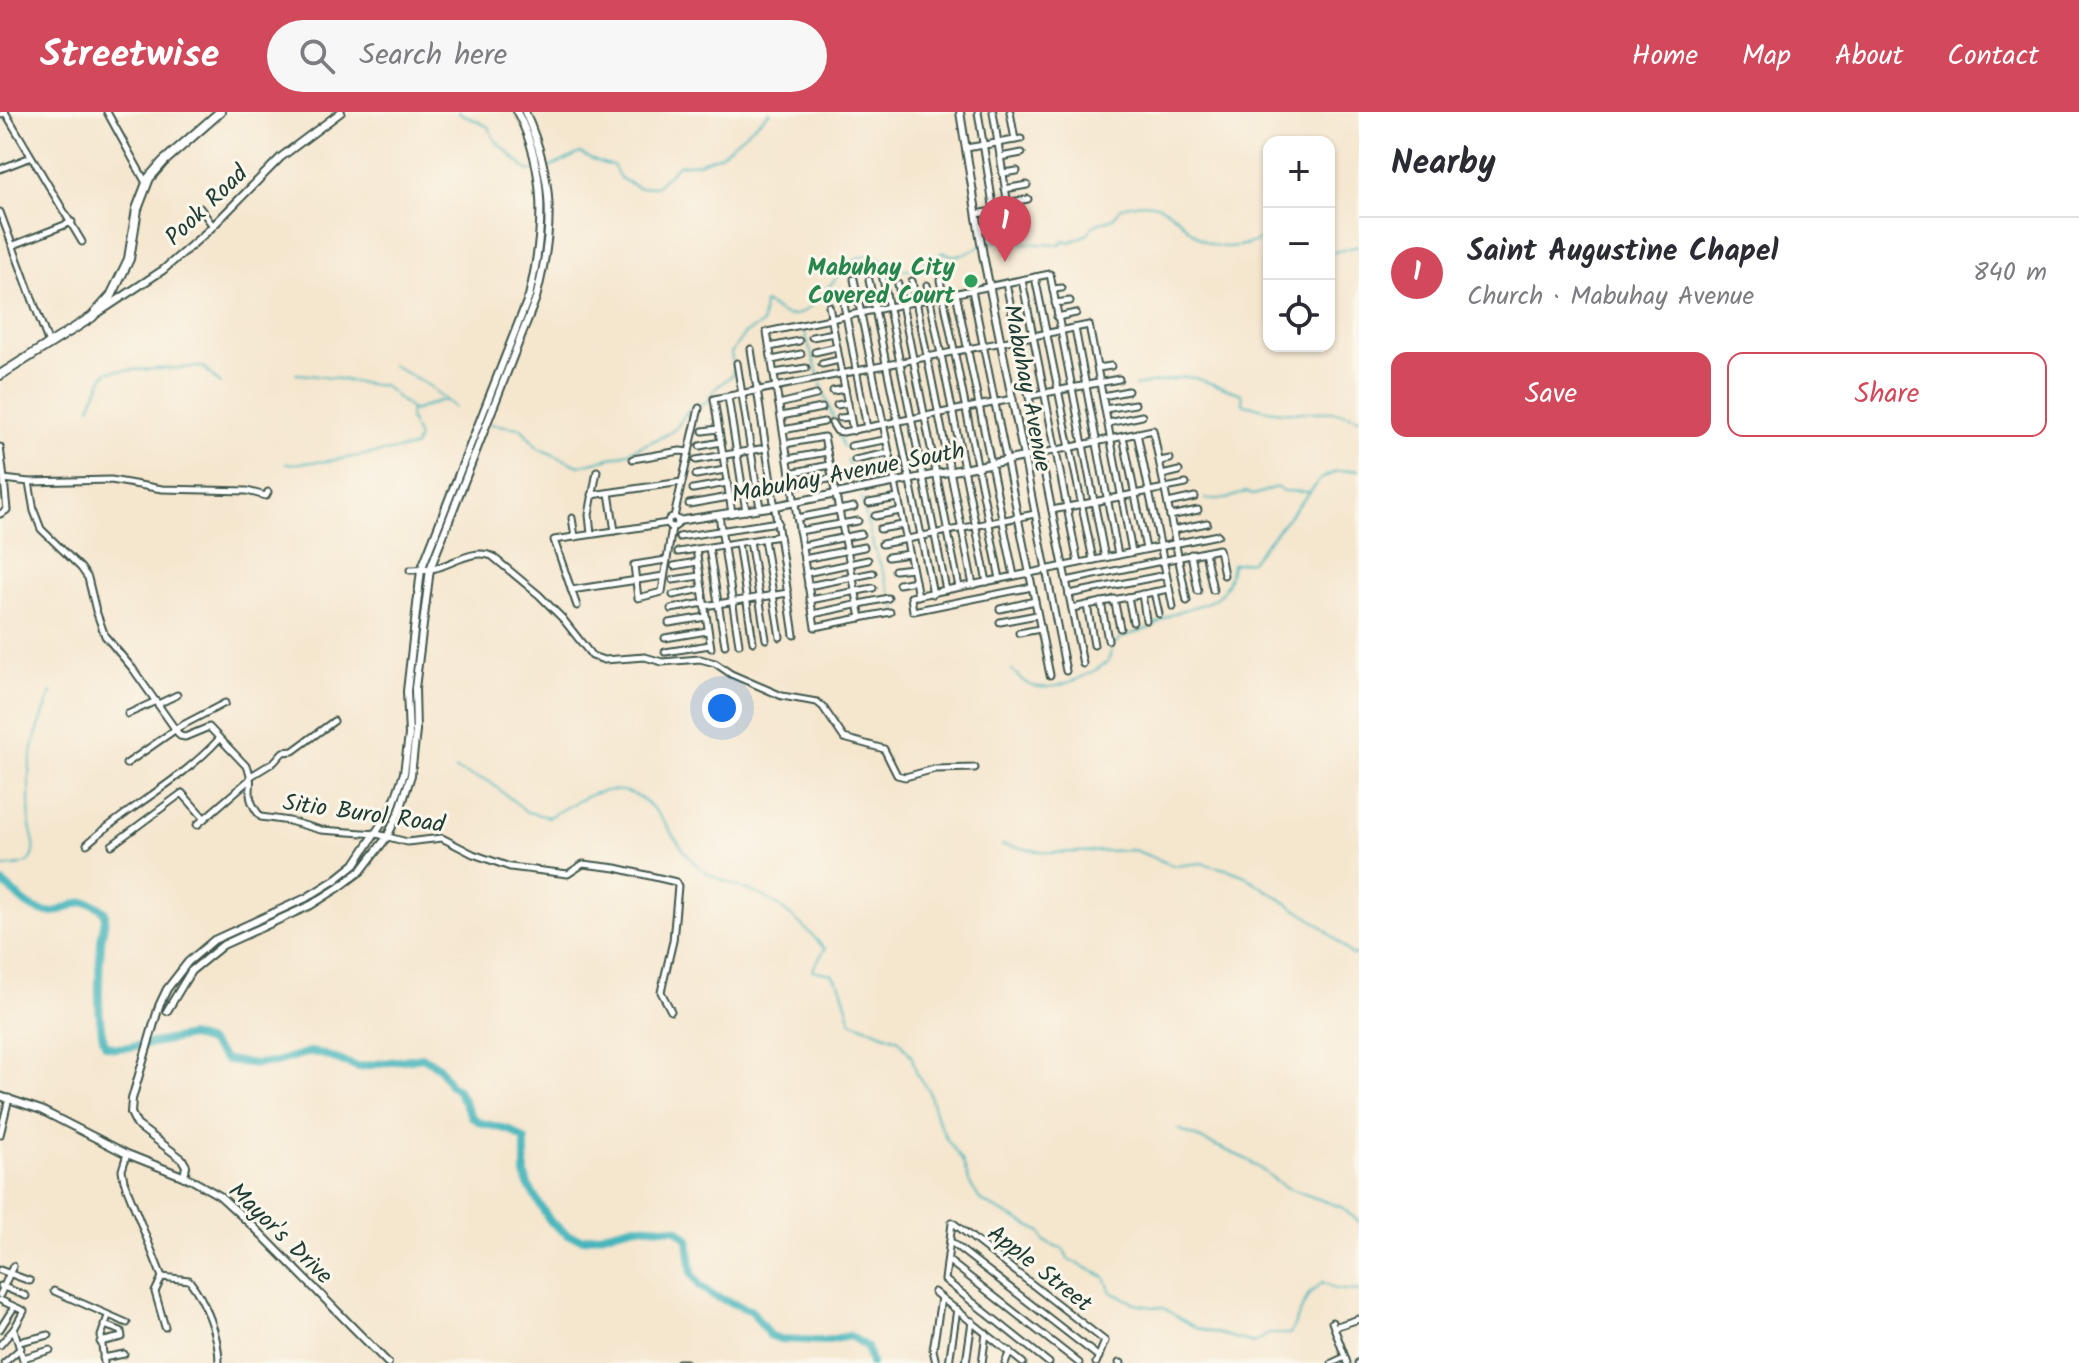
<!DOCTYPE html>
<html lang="en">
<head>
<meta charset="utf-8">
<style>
	:root { --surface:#fff; --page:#f7f7f7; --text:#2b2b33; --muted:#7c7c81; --line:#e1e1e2; --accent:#d1495b }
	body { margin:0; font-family:Kalam,sans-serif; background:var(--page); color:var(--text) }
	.controls { position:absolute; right:24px; top:24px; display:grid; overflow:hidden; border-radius:16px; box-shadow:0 2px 6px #0004 }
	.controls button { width:72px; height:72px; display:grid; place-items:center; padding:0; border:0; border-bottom:2px solid var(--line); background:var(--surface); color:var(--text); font:40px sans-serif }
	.you { position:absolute; left:722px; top:596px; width:28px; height:28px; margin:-20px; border:6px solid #fff; border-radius:50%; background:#1a73e8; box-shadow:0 0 0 12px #1a73e833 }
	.badge { display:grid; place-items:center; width:52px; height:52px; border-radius:50%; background:var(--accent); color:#fff; font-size:26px; font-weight:700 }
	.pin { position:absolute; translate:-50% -66px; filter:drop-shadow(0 2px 4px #0008) }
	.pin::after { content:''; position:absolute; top:42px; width:28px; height:24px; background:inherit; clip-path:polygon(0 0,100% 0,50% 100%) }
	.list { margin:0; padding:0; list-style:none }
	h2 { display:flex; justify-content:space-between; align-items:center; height:104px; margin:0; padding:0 32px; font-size:34px }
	h2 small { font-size:26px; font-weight:400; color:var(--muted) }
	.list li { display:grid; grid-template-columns:52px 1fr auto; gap:24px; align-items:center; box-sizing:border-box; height:112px; padding:0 32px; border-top:2px solid var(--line) }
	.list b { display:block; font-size:30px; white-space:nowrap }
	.list p { margin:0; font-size:26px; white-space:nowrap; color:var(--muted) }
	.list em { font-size:26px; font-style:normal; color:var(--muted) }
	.actions { display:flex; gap:16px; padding:24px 32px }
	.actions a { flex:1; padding:18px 0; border:2px solid var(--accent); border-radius:16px; text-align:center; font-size:28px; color:var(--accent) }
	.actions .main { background:var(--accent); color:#fff }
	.icon { flex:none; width:44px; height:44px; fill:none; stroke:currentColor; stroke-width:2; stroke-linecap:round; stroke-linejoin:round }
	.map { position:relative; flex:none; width:1359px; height:1251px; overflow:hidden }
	header { display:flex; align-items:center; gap:48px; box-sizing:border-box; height:112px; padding:0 40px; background:var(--accent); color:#fff }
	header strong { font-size:38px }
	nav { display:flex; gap:44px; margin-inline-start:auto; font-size:28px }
	.search { width:560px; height:72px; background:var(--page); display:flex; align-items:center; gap:20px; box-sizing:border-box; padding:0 28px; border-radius:44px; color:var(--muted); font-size:30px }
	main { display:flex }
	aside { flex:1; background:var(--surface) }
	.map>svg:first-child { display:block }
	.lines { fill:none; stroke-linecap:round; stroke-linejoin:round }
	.stream { stroke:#47b6bc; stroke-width:2 }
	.river { stroke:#47b6bc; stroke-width:8 }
	.minor-casing { stroke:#3f564b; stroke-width:9 }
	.tertiary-casing { stroke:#3f564b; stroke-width:10 }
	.primary-casing { stroke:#3f564b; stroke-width:12 }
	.minor { stroke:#fff; stroke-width:5 }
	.tertiary { stroke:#fff; stroke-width:6 }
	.primary { stroke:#fff; stroke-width:8 }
	.leisure-dot { fill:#2e9e5b; stroke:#fbf7ec; stroke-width:3 }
	.labels { text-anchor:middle; stroke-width:6; stroke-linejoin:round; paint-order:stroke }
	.street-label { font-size:24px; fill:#1f3d34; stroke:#fbf7ec }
	.leisure-label { font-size:24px; font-weight:bold; fill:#27864d; stroke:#fbf7ec; text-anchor:end }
</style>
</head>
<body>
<header>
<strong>Streetwise</strong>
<div class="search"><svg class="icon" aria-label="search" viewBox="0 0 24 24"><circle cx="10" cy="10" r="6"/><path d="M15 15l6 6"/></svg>Search here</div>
<nav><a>Home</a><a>Map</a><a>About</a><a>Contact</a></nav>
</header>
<main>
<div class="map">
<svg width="1359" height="1251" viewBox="0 0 1359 1251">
	<rect width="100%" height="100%" fill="#fbf7ec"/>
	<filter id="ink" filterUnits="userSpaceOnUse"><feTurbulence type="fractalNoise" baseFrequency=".0125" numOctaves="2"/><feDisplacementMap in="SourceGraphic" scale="16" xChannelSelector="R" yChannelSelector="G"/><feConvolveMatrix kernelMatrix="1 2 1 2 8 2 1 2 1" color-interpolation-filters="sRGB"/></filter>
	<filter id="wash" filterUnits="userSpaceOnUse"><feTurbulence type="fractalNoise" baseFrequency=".006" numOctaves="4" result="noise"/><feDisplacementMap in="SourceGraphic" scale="32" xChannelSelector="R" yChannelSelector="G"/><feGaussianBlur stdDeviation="1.8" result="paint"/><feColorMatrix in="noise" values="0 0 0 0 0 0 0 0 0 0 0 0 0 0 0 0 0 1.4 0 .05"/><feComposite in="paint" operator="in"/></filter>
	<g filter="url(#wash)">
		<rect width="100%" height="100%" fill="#f5e6ce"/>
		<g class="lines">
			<g class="stream">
				<polyline points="458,0 489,15 494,27 528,59 533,58"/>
				<path d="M547,57L580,41C592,46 601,53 613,53L620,66L639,76L657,74L678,53L698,51L720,43L770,0"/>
				<path d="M984,131L1004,128L1008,130L1059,133L1064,128L1070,130L1088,122C1093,109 1103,112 1113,106C1117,103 1119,99 1121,96C1194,69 1177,167 1269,124"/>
				<polyline points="1329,141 1359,134"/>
				<polyline points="803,216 819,264"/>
				<polyline points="392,253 429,274 454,295"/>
				<path d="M296,262C314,263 332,266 349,269C362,271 369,274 383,273L413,299L439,289H448"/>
				<polyline points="821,272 836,314"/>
				<path d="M1135,274L1184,265L1195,266L1242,282L1243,292C1253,293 1260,297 1268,298C1298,305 1330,293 1359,306"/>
				<polyline points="90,295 104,263 110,259 201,255 205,256 220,272"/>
				<path d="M490,312L521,316L538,336L579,354L622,343L668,322L676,316L688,298L707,290L716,276L731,264L734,258L731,241L744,222L762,212L764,191C772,194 778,201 786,203C815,210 837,151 863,144C875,140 891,156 904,158C917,159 932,146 944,140C959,148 966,142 979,134"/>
				<polyline points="839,323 843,335"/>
				<polyline points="847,348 857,374"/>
				<polyline points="286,352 328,349 414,335 418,326 410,307 410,298"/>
				<polyline points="861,386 873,433 897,498"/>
				<path d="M1206,387H1226L1246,380L1252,383C1262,382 1268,376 1278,375L1283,379L1309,380"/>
				<path d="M1012,558C1018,564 1024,572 1033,574C1057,580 1089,563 1108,550C1115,521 1123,526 1147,517C1155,514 1161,508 1169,504C1202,488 1226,497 1232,452L1251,449L1321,367L1337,359L1359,358"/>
				<path d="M455,658L490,670L527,700L548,705C573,693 597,672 627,680C662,689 674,737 703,758C721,771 750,776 770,788C790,801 809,819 825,837L812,858L832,862L841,875L851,909L899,928L912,945L917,963L928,977L936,1004L947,1028L962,1048L970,1072L981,1089L1041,1120L1044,1129L1063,1137L1068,1147L1105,1165L1111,1180L1139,1193L1163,1196L1196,1216L1254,1231L1269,1222H1290L1309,1182L1323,1170L1335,1177L1359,1179"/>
				<polyline points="1002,733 1050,741 1134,738 1175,754 1201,751 1230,758 1245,764 1319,812 1352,843 1359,841"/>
				<path d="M0,756C10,753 28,756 33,744C37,733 31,723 30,713C29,697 29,680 29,663C31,633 41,608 52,580"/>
				<polyline points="1178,1017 1248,1048 1285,1075 1341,1095 1359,1110"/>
			</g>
			<path class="river" d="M0,770C15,778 24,795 41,799C67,807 78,775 105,800C106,811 101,821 101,832C99,853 96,915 106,933L115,936L131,935L190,924L208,930L226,948L255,952L276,950L309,940L319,941L358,955L423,945L439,955L450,973L457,977L472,1005L481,1011L510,1018L525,1028V1062L528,1073L550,1109L568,1123L583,1127L636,1114L677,1117L688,1127L692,1161L700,1174L712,1183L752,1199L769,1223L780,1227L823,1229L850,1224L867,1235L871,1251"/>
		</g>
	</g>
	<g filter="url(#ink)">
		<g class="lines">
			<g class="minor-casing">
				<g id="minor">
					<polyline points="107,0 146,71"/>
					<polyline points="978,0 994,99"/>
					<polyline points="1010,0 1015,28"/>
					<polyline points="0,3 5,0 82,130"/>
					<polyline points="966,36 1021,27"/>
					<polyline points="1000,45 1022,41"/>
					<polyline points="0,57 31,45"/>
					<polyline points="1003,61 1017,59"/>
					<polyline points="1005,77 1027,73"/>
					<polyline points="1007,91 1028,87"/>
					<polyline points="200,96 213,114"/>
					<polyline points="0,100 49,232"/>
					<polyline points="977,102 1008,96"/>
					<polyline points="979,117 1011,112 993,0"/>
					<polyline points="14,133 72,110"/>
					<polyline points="882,162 946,478"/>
					<polyline points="1035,165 1093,448"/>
					<polyline points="854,167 918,484"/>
					<polyline points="869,168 933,482"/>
					<polyline points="940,168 1000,467"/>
					<polyline points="1022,168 1078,451"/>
					<polyline points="912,169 973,473"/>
					<polyline points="1006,171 1083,552"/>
					<polyline points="898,172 959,475"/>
					<polyline points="927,173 987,470"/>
					<polyline points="1053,177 1062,176"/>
					<polyline points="972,178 1050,563"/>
					<polyline points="956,181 1014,464"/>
					<polyline points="843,187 867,316"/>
					<polyline points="1055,191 1070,189"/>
					<polyline points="829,194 853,319"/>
					<polyline points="1057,205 1076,201"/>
					<polyline points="1075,216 1118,443"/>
					<polyline points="812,225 834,221"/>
					<polyline points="770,235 799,229"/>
					<polyline points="751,237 794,523"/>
					<polyline points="815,240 837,235"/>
					<polyline points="772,248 801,242"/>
					<polyline points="737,251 760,396"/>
					<polyline points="822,252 839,248"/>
					<polyline points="1098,256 1111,254"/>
					<polyline points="774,261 806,256"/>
					<polyline points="833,279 845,277"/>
					<polyline points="1029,284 1119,267"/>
					<polyline points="1103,284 1128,279"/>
					<polyline points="728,285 746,399"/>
					<polyline points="779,292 816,283"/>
					<polyline points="837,293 848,291"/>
					<polyline points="1105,297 1135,292"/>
					<polyline points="781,304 822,296"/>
					<polyline points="840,306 850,305"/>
					<polyline points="832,311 837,319 843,320 1013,287"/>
					<polyline points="1108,311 1142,304"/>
					<polyline points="783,318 824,310"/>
					<polyline points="703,319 718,317"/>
					<polyline points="1137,321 1173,495"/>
					<polyline points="1123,324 1146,437"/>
					<polyline points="785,332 824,325 861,506"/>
					<polyline points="700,334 721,330"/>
					<polyline points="851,334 885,328"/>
					<polyline points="0,335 4,367 29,370 111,368 162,377 247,379 266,384 268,380"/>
					<polyline points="633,347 680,339 689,340"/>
					<polyline points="788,347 827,340"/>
					<polyline points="696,348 766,336"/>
					<polyline points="855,348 888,341"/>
					<polyline points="1160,349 1170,347"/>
					<polyline points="863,359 891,355"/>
					<polyline points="790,361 830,353"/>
					<polyline points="696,363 725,358"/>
					<polyline points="1162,363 1179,359"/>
					<path d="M29,370L34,399L41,417L81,456L88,466L96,499L105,524L133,557L180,624L185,625L209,615L248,656C256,675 241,681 261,705L289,709L321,718L377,722L407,730L442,726L473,742L510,755L568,762L583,752L616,756L676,770L678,774L673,829L661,880L671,899"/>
					<polyline points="792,374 844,364"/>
					<polyline points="693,377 727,371"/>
					<polyline points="609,381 615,419"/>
					<polyline points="592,383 682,370"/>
					<polyline points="869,391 898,386"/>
					<polyline points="1168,391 1195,385"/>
					<polyline points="689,392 729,385"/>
					<polyline points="1052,398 1186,372"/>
					<polyline points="732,401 714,287 1089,213 1132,440"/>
					<polyline points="0,402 7,398 4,367"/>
					<polyline points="719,403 739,532"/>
					<polyline points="875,404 900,399"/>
					<polyline points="1170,404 1198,398"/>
					<circle cx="673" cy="410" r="5"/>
					<polyline points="674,405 699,296"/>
					<polyline points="572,406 575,425"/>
					<polyline points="797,406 854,395"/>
					<polyline points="880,417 903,413"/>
					<polyline points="1173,418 1207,411"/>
					<polyline points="799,419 858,409"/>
					<polyline points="591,422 589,403 597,359"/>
					<polyline points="679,425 778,410"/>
					<polyline points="764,427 780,525"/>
					<polyline points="750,429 766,527"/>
					<polyline points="738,431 753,530"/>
					<polyline points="882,432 1035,402"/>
					<polyline points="802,434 861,422"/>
					<polyline points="709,436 725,533"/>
					<polyline points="696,437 711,536"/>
					<polyline points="678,440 780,424"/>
					<polyline points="1205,440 1213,478"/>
					<polyline points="1191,442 1198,479"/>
					<polyline points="888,445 909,442"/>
					<polyline points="804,447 864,435"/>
					<polyline points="666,448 634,453 638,486 662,480 672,415"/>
					<polyline points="674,454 697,450"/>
					<path d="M410,458C419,458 427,458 436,456C455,451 472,437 492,444L539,483L563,507L592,544L604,548L645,545L662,550L700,547L715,551L731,562L782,584L817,590L823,595L844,626L884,637L897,663L905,665L935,657L975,656"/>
					<polyline points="895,458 912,456"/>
					<polyline points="806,461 868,448"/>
					<polyline points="673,468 700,464"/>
					<polyline points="1066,469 1219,437 1224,463"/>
					<polyline points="899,472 915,469"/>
					<polyline points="808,474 873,461"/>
					<polyline points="1032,475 913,499 911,485 1218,423"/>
					<polyline points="571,478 664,464"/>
					<polyline points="1154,480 1159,502"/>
					<polyline points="1069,482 1166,463"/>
					<polyline points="1142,482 1146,508"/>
					<polyline points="673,483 702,477"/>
					<polyline points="1128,485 1133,510"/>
					<polyline points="1114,487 1120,516"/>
					<polyline points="810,488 873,476"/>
					<polyline points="1101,490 1108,528"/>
					<polyline points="1087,493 1094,533"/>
					<polyline points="577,494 554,428 668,411"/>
					<polyline points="704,494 788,481"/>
					<polyline points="1072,496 1169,477"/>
					<polyline points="671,497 704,491"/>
					<polyline points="1000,497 1035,489"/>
					<polyline points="890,500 815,515 767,220 1050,162 1105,446"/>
					<polyline points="813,502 888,486"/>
					<polyline points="1000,510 1037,503"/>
					<polyline points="669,511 706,505"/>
					<polyline points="1019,521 1040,517"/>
					<polyline points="665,526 707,519"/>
					<polyline points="665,540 710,533"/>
					<polyline points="1066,559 1024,345 1153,318 1187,489"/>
					<polyline points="158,592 177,583"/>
					<polyline points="128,602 156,589"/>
					<polyline points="126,652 179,615 225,591"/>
					<polyline points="251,664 274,650 283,640 293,639 334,609"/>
					<polyline points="197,713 249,668"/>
					<path d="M87,732C129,694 181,669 219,627"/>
					<polyline points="112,733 182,681 204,706"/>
					<polyline points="0,1023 9,986"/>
					<polyline points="127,1042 122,1058 124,1069 162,1165 155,1180 165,1215"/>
					<polyline points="952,1110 1105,1229 1096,1251"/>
					<polyline points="952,1111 945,1168 1049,1251"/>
					<polyline points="951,1130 1099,1245"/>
					<polyline points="949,1149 1079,1251"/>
					<polyline points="0,1158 30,1169"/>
					<path d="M162,1165L189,1168C206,1190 219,1223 219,1251"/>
					<polyline points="1,1174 26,1184"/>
					<polyline points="54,1179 127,1211"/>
					<polyline points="934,1180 1023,1251"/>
					<polyline points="0,1183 13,1154"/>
					<polyline points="0,1188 24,1199 14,1217 0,1233"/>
					<polyline points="1332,1210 1345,1245"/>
					<polyline points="1334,1215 1359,1207"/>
					<polyline points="0,1217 14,1195"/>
					<polyline points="14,1217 24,1251"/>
					<polyline points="19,1230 49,1223"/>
					<polyline points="100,1230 122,1225 121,1219 104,1213"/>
					<polyline points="23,1246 50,1238"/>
					<polyline points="103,1246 124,1242"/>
					<polyline points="4,1251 21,1236"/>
					<polyline points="104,1251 101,1224 108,1204"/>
					<polyline points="679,1251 686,1251"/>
					<polyline points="936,1251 933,1238 941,1186"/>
					<polyline points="949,1251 957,1197"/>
					<polyline points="966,1251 972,1209"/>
					<polyline points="982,1251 986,1221"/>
					<polyline points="1005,1251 1010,1239"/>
					<polyline points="1119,1251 1121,1251"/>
					<polyline points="1332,1251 1345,1245 1347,1251"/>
					<polyline points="1358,1251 1359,1250"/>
				</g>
			</g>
			<g class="tertiary-casing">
				<g id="tertiary">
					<polyline points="98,201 163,158 209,118 281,45 341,0"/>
					<polyline points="678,409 775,394 1024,345 983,143 960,0"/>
					<path d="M167,899L191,859L223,833L311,793L338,776L361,759L387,725L400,698L411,663L416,619L415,576L430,457L536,186C554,117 555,67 525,0"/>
					<polyline points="0,984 41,998 127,1042 190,1067 220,1084 257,1118 388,1251"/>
					<path d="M184,1065L186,1054L182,1047L137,1013L131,1001L132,987L159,894L167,877L188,850L214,828L306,786L335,768L355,752L392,696L404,661L409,623L407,579L421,458L529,184C544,122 548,59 517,0"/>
				</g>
			</g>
			<g class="primary-casing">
				<polyline id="primary" points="0,263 92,205 111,184 129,147 137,97 149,66 163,50 220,0"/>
			</g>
			<use href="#minor" class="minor"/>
			<use href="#tertiary" class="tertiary"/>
			<use href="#primary" class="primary"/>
		</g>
	</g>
	<circle class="leisure-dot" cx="971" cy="169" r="8"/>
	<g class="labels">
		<g class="street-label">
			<text transform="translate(206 93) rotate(-44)" y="8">Pook Road</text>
			<text transform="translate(1028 276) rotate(79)" y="8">Mabuhay Avenue</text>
			<text transform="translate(848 360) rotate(-11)" y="8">Mabuhay Avenue South</text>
			<text transform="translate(364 701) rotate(8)" y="8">Sitio Burol Road</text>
			<text transform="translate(281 1121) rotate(44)" y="8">Mayor's Drive</text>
			<text transform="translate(1040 1156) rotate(38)" y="8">Apple Street</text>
		</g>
		<g class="leisure-label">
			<text x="955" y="163">Mabuhay City<tspan x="955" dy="28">Covered Court</tspan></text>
		</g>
	</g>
</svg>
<div class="controls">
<button>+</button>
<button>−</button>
<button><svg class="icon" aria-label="locate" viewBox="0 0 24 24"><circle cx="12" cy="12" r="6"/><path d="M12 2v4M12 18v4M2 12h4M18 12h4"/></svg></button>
</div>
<div class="you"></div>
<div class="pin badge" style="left:1005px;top:150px">1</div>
</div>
<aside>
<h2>Nearby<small></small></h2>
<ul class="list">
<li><span class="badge">1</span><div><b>Saint Augustine Chapel</b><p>Church · Mabuhay Avenue</p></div><em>840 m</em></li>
</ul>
<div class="actions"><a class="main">Save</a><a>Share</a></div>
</aside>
</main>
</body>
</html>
